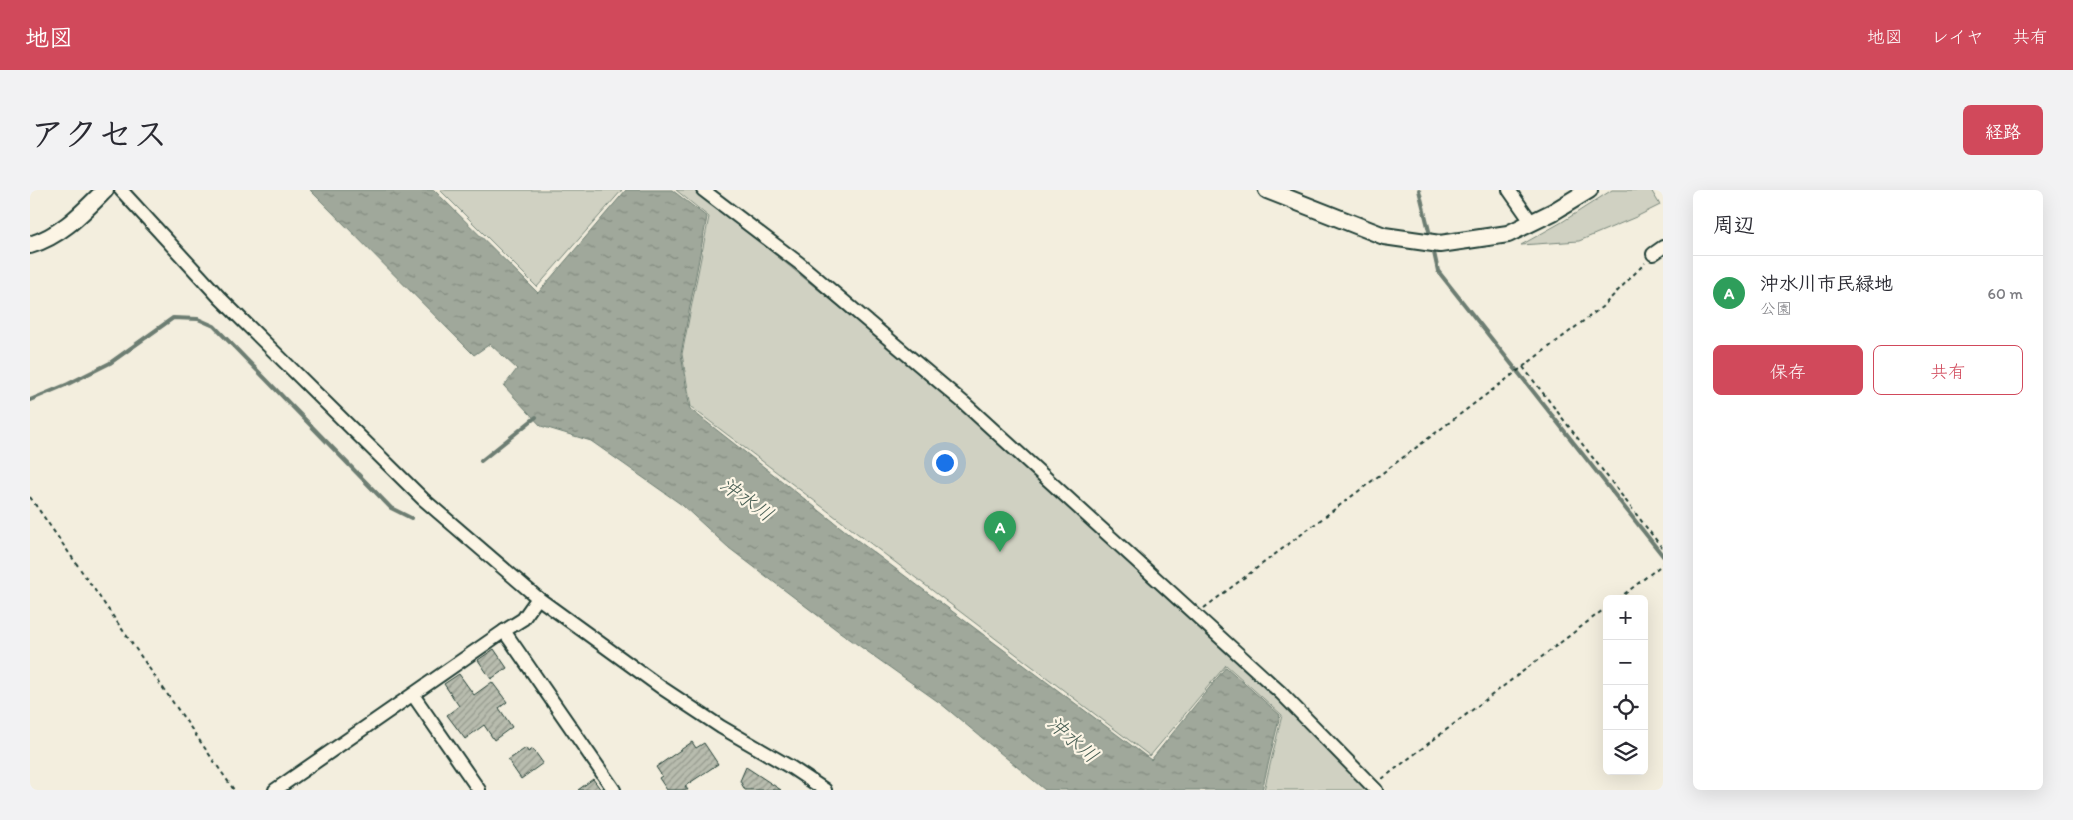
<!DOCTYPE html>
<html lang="ja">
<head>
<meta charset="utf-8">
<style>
	:root { --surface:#fff; --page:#f2f2f3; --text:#2b2b33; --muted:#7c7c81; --line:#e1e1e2; --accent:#d1495b }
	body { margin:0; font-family:Itim,"Klee One",sans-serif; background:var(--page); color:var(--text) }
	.controls { position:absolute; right:15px; bottom:15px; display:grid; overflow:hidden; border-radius:8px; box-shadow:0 5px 20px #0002 }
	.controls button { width:45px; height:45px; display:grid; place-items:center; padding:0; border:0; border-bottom:1px solid var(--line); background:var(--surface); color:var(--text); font:25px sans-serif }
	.you { position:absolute; left:914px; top:272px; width:18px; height:18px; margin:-12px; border:4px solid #fff; border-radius:50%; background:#1a73e8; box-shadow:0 0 0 8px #1a73e833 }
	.badge { display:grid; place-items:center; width:32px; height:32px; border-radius:50%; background:var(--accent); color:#fff; font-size:16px; font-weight:700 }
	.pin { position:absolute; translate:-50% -41px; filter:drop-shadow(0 1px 2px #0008) }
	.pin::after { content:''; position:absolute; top:26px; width:18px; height:15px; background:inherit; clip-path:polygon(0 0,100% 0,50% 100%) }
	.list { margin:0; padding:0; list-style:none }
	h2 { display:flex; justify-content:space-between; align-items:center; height:65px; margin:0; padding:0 20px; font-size:21px }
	h2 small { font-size:16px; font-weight:400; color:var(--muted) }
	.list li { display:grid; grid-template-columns:32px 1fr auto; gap:15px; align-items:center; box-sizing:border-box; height:75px; padding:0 20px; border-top:1px solid var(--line) }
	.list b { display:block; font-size:19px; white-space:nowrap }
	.list p { margin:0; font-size:16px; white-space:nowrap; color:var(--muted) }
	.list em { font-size:16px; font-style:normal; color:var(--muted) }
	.actions { display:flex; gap:10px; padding:15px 20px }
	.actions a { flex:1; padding:11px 0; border:1px solid var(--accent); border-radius:8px; text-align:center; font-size:18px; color:var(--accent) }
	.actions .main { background:var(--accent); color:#fff }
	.icon { flex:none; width:28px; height:28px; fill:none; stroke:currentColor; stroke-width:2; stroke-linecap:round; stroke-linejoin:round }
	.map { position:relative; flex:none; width:1633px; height:600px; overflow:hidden; border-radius:8px }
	header { display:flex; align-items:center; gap:30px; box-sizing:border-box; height:70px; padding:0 25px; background:var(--accent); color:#fff }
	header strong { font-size:24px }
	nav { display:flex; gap:28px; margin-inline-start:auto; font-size:18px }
	.intro { display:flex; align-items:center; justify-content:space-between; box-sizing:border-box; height:120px; padding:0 30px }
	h1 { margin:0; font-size:35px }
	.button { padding:12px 22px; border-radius:8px; background:var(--accent); color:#fff; font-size:18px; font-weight:700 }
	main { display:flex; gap:30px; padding:0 30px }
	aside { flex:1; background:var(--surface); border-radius:8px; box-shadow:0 5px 20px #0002 }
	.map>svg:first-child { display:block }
	.green { fill:#d0d1c2; stroke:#78877b }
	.water { fill:url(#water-ripples); stroke:#6c7d72 }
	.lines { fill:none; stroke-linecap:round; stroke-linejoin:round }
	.stream { stroke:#6c7d72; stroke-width:4 }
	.building { fill:url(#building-hatch); stroke:#1f3d34 }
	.minor-casing { stroke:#1f3d34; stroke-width:16 }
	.tertiary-casing { stroke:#1f3d34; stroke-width:20 }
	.path { stroke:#1f3d34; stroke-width:2; stroke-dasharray:4 4; stroke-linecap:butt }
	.minor { stroke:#fcf5e5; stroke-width:12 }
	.tertiary { stroke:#fcf5e5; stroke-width:16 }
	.labels { text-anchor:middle; stroke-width:4.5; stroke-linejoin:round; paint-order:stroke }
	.water-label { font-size:20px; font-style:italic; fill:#465d53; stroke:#fcf5e5 }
</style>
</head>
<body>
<header>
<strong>地図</strong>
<nav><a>地図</a><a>レイヤ</a><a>共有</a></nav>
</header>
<div class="intro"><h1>アクセス</h1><a class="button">経路</a></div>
<main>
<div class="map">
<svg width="1633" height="600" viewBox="0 0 1633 600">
	<defs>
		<pattern id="water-ripples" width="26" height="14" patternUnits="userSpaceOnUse" patternTransform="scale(1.25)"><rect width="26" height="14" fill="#a0a89b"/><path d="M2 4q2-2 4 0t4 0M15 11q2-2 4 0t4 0" fill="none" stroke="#828a7f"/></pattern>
		<pattern id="building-hatch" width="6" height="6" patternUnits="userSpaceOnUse" patternTransform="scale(1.25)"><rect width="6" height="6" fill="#b8bcae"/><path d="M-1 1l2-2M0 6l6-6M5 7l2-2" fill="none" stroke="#959a8e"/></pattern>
	</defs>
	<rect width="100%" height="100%" fill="#f3eede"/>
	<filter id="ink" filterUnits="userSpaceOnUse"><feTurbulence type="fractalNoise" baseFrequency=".02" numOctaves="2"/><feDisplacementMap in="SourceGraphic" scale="10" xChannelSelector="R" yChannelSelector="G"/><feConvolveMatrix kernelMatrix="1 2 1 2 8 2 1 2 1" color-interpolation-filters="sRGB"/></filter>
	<g filter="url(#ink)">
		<g class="green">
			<polygon points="410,0 592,0 507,97"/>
			<polygon points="646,0 666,0 915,203 1262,519 1342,600 1234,600 1252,525 1196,475 1120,566 661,217 652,164 679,27"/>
			<polygon points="1582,0 1621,0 1630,15 1606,27 1549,51 1491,55 1532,32"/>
		</g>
		<polygon class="water" points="280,0 404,0 508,103 596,0 642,0 677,27 651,164 660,219 827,350 1121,570 1196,477 1250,525 1232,600 1015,600 910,513 807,440 699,358 652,315 561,251 511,236 474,196 487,179 460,154 444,165"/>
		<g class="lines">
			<g class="stream">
				<polyline points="1389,0 1401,49"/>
				<polyline points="1403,58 1408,81 1633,366"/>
				<polyline points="0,210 38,194 80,173 143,128 168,129 184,136 361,318 381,328"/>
				<polyline points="451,271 506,227"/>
			</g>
		</g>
		<g class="building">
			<polygon points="464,459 477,478 461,489 448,470"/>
			<polygon points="429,484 444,505 462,492 477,512 469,518 482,537 464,550 454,535 435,549 417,525 429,516 414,494"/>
			<polygon points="662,552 666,558 674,553 688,574 655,596 658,600 637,600 629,588 632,586 626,577"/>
			<polygon points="496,558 498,562 503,559 513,573 491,589 478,570"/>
			<polygon points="716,577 751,600 715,600 710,591"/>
			<polygon points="563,589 571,600 548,600"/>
		</g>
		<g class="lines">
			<g class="minor-casing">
				<g id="minor">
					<polyline points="91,0 190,108 393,309 508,408 632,498 691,537 762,578 795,600"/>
					<polyline points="673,0 769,73 934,213 1251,503 1346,600"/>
					<polyline points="1479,0 1502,33"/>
					<polyline points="1623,64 1633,57"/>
					<polyline points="508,408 493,429 474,441 584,600"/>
					<polyline points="383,505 449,600"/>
					<polyline points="245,600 474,441"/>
				</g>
			</g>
			<g class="tertiary-casing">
				<g id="tertiary">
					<polyline points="1237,0 1354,46 1410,54 1478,44 1523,22 1559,0"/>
					<path d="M0,55C31,46 53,22 75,0"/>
				</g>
			</g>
			<g class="path">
				<polyline points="1493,177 1633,359"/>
				<polyline points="0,307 204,600"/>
				<polyline points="1588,409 1633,374"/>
				<polyline points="1174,418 1572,117 1615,73"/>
				<polyline points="1352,589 1577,417"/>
			</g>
			<use href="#minor" class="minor"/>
			<use href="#tertiary" class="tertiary"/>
		</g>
	</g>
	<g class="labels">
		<g class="water-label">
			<text transform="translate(717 309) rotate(36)" y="7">沖水川</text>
			<text transform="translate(1043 549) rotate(41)" y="7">沖水川</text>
		</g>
	</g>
</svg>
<div class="controls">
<button>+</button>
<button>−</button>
<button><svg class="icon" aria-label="locate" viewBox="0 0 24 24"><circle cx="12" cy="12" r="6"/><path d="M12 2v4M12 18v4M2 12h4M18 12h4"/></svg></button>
<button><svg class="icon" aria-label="layers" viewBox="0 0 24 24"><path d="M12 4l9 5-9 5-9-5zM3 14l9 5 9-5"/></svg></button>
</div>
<div class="you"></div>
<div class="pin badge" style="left:970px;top:362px;background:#2e9e5b">A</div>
</div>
<aside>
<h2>周辺<small></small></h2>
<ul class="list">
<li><span class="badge" style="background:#2e9e5b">A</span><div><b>沖水川市民緑地</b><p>公園</p></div><em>60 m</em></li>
</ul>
<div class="actions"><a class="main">保存</a><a>共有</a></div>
</aside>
</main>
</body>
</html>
